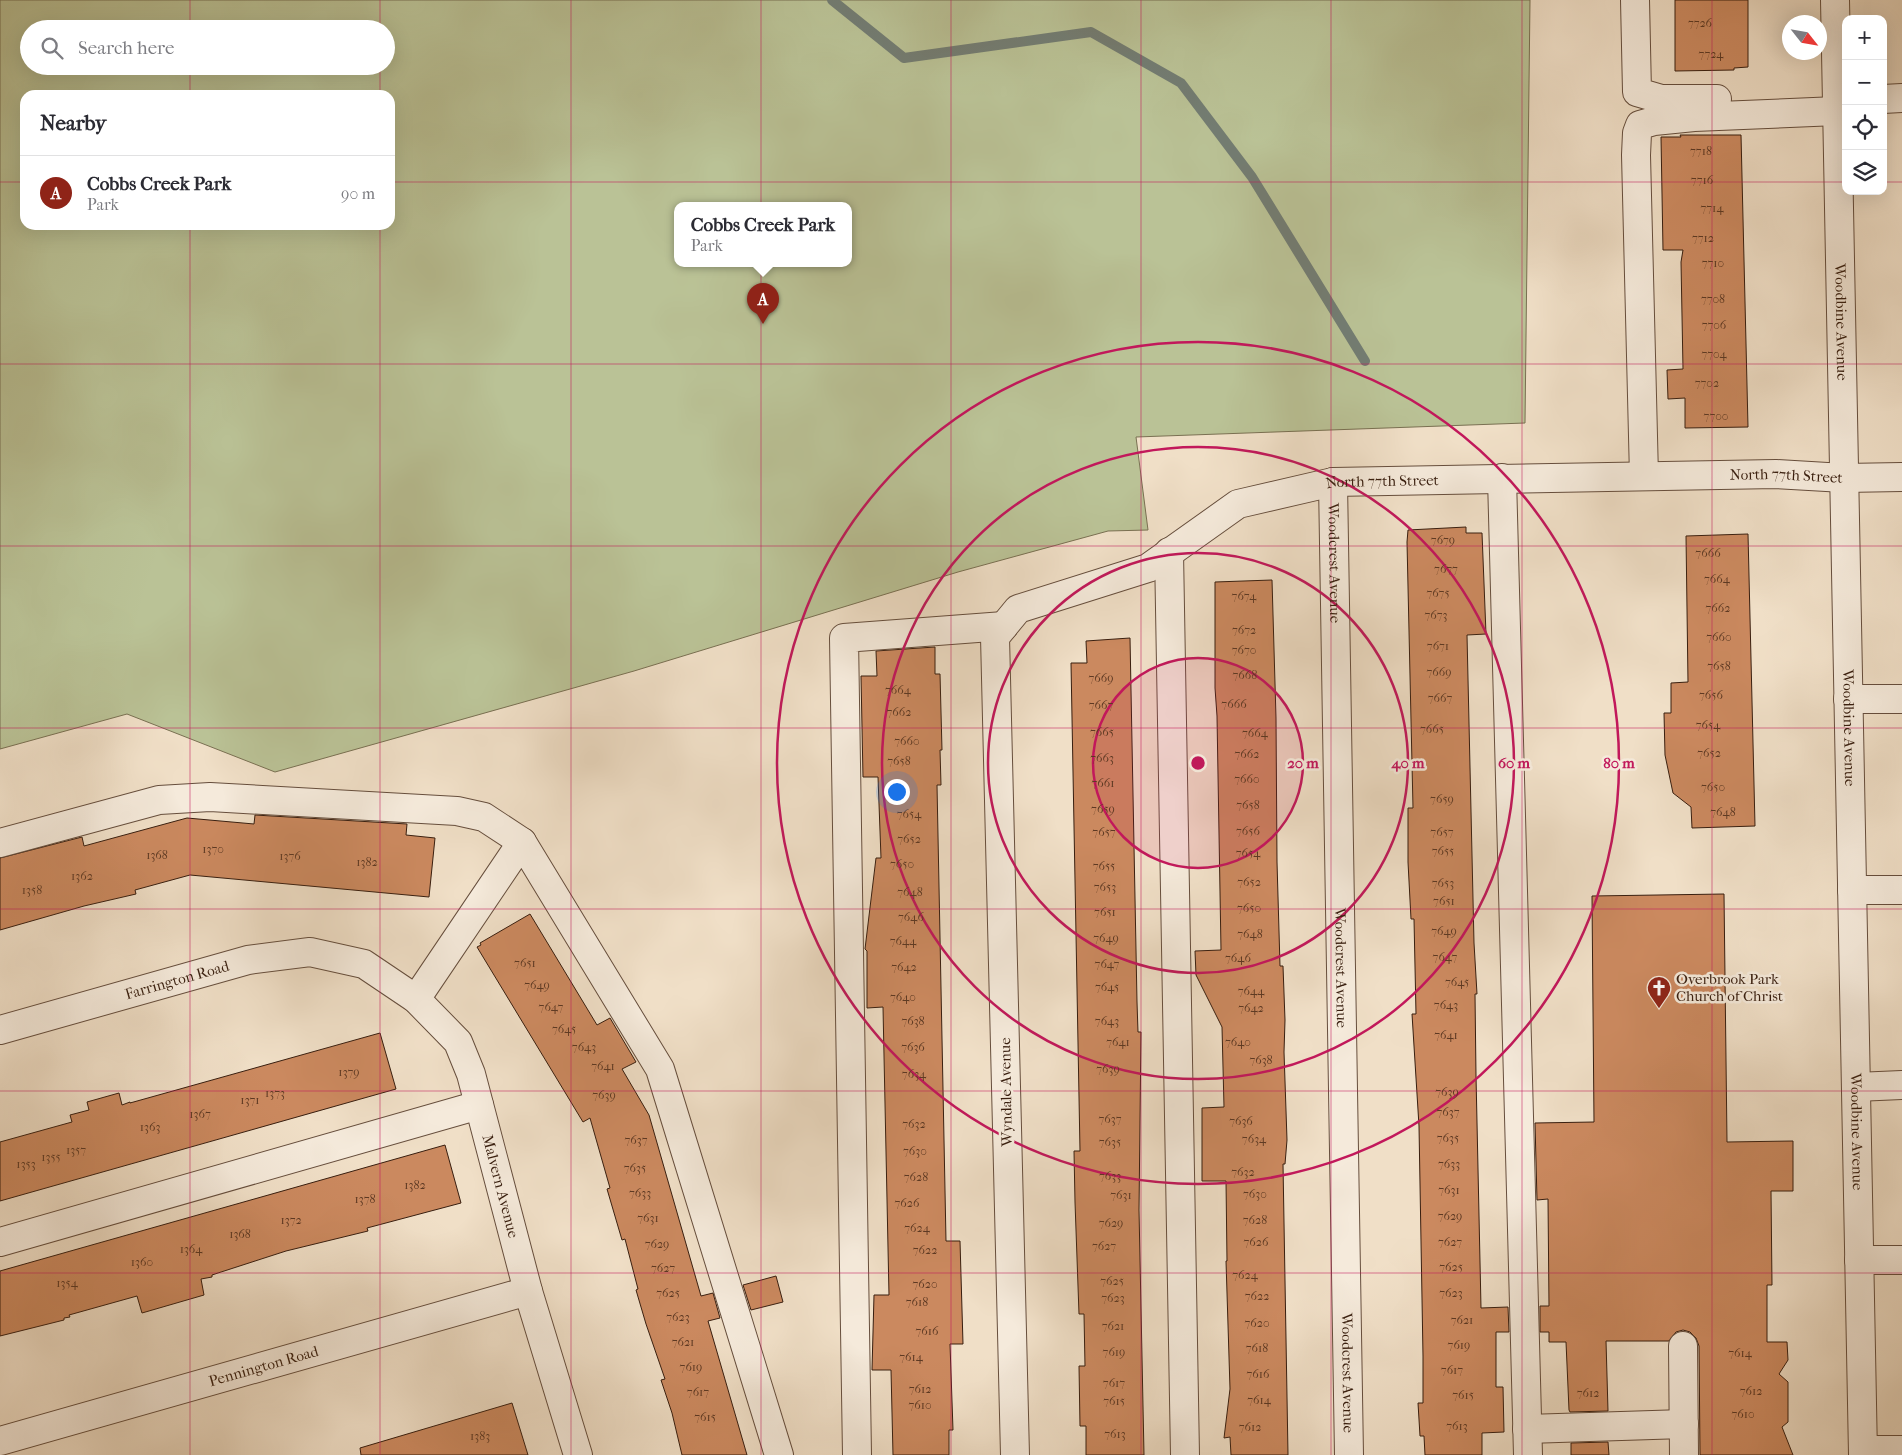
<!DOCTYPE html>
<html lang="en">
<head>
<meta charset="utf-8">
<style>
	:root { --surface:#fff; --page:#f2f2f3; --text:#2b2b33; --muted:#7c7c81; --line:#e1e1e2; --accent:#8f2418 }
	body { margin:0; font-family:"IM FELL French Canon",serif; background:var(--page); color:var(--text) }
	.controls { position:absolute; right:15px; top:15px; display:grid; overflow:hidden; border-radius:10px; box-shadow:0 5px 20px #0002 }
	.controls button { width:45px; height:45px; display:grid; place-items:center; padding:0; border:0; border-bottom:1px solid var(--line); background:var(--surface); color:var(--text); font:25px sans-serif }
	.compass { position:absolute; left:1782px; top:15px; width:45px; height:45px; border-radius:50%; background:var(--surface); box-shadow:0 5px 20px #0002; rotate:121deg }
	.you { position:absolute; left:896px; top:791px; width:18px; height:18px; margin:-12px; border:4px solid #fff; border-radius:50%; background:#1a73e8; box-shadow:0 0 0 8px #1a73e833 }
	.badge { display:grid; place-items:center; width:32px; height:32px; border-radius:50%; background:var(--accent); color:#fff; font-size:16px; font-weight:700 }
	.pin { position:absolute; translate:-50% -41px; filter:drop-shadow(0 1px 2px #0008) }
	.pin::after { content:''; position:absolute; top:26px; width:18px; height:15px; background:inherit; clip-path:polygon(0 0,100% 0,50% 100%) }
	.popup { position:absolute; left:674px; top:202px; width:178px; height:65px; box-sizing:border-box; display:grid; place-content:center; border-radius:10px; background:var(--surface); filter:drop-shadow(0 1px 4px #0005); font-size:16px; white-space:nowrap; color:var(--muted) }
	.popup b { font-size:19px; color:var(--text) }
	.popup::after { content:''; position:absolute; left:50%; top:100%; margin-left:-10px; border:10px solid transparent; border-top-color:var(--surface) }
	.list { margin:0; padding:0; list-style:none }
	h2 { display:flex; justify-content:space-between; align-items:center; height:65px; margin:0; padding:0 20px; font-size:21px }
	h2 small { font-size:16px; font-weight:400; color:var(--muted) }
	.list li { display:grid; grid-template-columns:32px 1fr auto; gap:15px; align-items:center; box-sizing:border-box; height:75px; padding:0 20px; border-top:1px solid var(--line) }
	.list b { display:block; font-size:19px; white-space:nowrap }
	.list p { margin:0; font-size:16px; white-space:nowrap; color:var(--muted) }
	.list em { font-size:16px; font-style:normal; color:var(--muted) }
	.icon { flex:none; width:28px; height:28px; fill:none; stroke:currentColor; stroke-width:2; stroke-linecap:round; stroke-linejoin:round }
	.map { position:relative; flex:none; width:1902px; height:1455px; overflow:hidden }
	.search { position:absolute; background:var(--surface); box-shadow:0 5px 20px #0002; left:20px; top:20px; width:375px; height:55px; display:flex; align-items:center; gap:12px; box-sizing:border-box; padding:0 18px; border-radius:28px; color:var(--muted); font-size:19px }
	.panel { position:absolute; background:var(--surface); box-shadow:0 5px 20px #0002; left:20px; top:90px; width:375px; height:140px; border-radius:15px }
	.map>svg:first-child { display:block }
	.green { fill:#bac296; stroke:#797052; fill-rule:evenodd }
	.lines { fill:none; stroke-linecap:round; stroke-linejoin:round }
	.stream { stroke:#737d73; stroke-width:10 }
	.building { fill:#cb895f; stroke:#381e0f }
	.minor-casing { stroke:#664e3d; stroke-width:30 }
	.minor { stroke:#f5eadb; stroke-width:28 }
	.grid { fill:none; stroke:#c2185b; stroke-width:1; stroke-opacity:0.55 }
	.ring { fill:none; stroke:#c2185b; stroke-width:2.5 }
	.labels { text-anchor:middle; stroke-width:5; stroke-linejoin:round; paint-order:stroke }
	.number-label { font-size:12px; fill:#5d3923 }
	.street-label { font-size:15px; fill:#381e0f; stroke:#f5eadb }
	.poi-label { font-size:15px; fill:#381e0f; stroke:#f5eadb; text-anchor:start }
	.centre { fill:#c2185b; stroke:#f5eadb; stroke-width:2.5 }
	.ring-label { font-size:15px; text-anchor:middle; font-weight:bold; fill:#c2185b; stroke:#f5eadb; stroke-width:5; stroke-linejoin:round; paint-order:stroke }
</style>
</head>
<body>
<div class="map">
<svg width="1902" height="1455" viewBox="0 0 1902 1455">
	<rect width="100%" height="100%" fill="#f0dfc7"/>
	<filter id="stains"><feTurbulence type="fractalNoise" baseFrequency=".004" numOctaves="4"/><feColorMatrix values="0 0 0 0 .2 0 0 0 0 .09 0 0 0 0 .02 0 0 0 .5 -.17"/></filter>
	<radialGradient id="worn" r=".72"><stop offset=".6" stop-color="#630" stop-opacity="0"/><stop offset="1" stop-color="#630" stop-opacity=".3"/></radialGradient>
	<path class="green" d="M0,0H1530L1525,423L1136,437L1148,530L1108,531L958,572L634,671L275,772L127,714L0,749ZM29,29H386V66H29ZM25,95H390V225H25ZM678,205H848V263H678Z"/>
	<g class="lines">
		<polyline class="stream" points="832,0 904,58 1091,32 1181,83 1252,177 1365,361"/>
	</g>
	<g class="building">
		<polygon points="1675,0 1748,0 1748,67 1734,68 1734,70 1675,71"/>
		<polygon points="1680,135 1741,135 1748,427 1685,428 1685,398 1668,399 1667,370 1683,369 1681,262 1683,250 1663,250 1661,137 1681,137"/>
		<polygon points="1466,527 1466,533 1482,533 1486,634 1467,635 1474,943 1477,994 1475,994 1476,1076 1481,1308 1508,1307 1509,1332 1496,1332 1496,1387 1503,1387 1504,1432 1482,1433 1482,1455 1425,1455 1424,1436 1420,1436 1418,1403 1423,1403 1423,1356 1419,1126 1412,1014 1416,1014 1414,919 1411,919 1408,862 1408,808 1413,808 1407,542 1408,530"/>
		<polygon points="1748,534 1755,826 1692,828 1691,807 1673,793 1665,755 1664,713 1671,713 1671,683 1688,682 1686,536"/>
		<polygon points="1272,580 1276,718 1277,862 1280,966 1283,966 1285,1020 1284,1052 1287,1140 1285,1164 1283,1164 1288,1455 1231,1455 1230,1437 1224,1438 1230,1389 1226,1261 1227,1261 1226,1181 1202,1181 1202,1108 1224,1107 1222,1027 1196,975 1195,951 1221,950 1217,716 1215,688 1215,582"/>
		<polygon points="1130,638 1137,1002 1138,1032 1141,1032 1139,1210 1144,1455 1086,1455 1086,1426 1080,1426 1079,1366 1085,1366 1084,1314 1079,1314 1075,1202 1074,1151 1080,1151 1071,663 1087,663 1086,641"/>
		<polygon points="935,647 935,674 940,674 942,750 940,750 941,785 937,785 946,1241 960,1241 963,1344 950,1344 953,1430 949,1430 949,1455 893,1455 891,1370 872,1370 874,1295 889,1295 883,1007 867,1008 867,951 865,949 876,858 881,858 878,777 863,777 861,676 877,676 876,651"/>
		<polygon points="255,815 407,824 406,835 435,838 429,897 190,875 135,890 136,894 84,906 0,930 0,858 82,837 84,846 187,818 254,824"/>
		<polygon points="1724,894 1727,1142 1793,1141 1793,1191 1771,1191 1772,1285 1767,1285 1767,1342 1787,1342 1788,1360 1779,1374 1788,1382 1788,1422 1782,1427 1793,1455 1700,1455 1699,1346 1696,1338 1690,1332 1683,1330 1676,1332 1669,1341 1606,1341 1608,1411 1570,1412 1569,1410 1566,1342 1549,1342 1549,1332 1540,1332 1540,1306 1549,1306 1548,1199 1537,1200 1535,1123 1594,1122 1592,896"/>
		<polygon points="530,914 597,1025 610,1018 636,1062 622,1069 649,1115 701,1296 713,1293 720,1318 708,1321 747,1455 682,1455 672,1413 661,1380 665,1379 646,1324 636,1290 638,1289 625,1239 622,1240 607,1189 610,1188 590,1118 583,1122 477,947 481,945 480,943"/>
		<polygon points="380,1033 396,1089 0,1201 0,1142 72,1122 70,1115 89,1110 87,1102 119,1093 122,1105 130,1102 130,1103"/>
		<polygon points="445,1145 461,1203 367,1228 368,1231 286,1251 218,1273 212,1275 212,1277 201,1279 204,1295 142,1313 137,1296 69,1315 70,1317 64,1318 64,1320 0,1336 0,1271"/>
		<polygon points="776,1276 783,1302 751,1310 743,1285"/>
		<polygon points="512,1403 528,1455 361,1455 360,1448"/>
		<polygon points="1608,1442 1609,1455 1571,1455 1571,1443"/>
	</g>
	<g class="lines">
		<g class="minor-casing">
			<g id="minor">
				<polyline points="1635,0 1637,92 1661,99 1717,99"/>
				<path id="s1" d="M1835,0L1863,1455"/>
				<polyline points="1883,99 1902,98"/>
				<polyline points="1644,476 1636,155 1637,133 1640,125 1654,121 1694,117 1837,111"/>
				<polyline points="1502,478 1528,1455"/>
				<path id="s2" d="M1333,482L1349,1455"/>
				<polyline points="1169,552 1185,1455"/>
				<polyline points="1848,699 1902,699"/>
				<polyline points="0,843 159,800 210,797 457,811 484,817 522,842"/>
				<polyline points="1852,890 1902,890"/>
				<polyline points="416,999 522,842 660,1069 779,1455"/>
				<path id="s3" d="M0,1030L248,960L310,952L364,964L416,999L458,1042L471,1074L528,1291L578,1455"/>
				<polyline points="1856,1087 1902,1085"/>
				<polyline points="0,1242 479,1105"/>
				<polyline points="1859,1260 1902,1260"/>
				<polyline points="1683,1346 1684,1455"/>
				<polyline points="1527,1429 1684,1424"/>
				<path id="s4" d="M0,1441L528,1291"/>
				<polyline points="1863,1450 1902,1450"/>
				<polyline points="857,1455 844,638 1004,626"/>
				<path id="s5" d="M1015,1455L995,637L1018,609L1148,568L1238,504L1333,482L1776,474L1844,478L1902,477"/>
			</g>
		</g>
		<use href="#minor" class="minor"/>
	</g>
	<path class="grid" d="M190,0V29M380,0V29M571,0V1455M761,0V1455M951,0V1455M1141,0V1455M1331,0V1455M1522,0V1455M1712,0V1455M190,66V95M380,66V95M0,182H25M390,182H1846M1883,182H1902M190,225V1455M380,225V1455M0,364H1902M0,546H1902M0,728H1902M0,909H1902M0,1091H1902M0,1273H1902"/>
	<circle cx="1198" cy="763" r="105" fill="#c2185b" fill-opacity=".12"/>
	<g class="ring">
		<circle cx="1198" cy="763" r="105"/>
		<circle cx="1198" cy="763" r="210"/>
		<circle cx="1198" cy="763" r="316"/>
		<circle cx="1198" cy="763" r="421"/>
	</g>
	<defs>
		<g id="church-pin" transform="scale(1.25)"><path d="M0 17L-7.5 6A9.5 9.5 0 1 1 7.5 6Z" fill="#8f2418" stroke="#f5eadb"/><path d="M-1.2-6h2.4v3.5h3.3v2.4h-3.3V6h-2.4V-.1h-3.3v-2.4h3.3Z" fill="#fff"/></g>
	</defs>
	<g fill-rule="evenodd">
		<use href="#church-pin" x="1659" y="988"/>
	</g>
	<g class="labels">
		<g class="number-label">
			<text x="1700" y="27">7726</text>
			<text x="1711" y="58">7724</text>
			<text x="1701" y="155">7718</text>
			<text x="1702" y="184">7716</text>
			<text x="1712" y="212">7714</text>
			<text x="1703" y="242">7712</text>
			<text x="1713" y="267">7710</text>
			<text x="1713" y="303">7708</text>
			<text x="1714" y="329">7706</text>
			<text x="1714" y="358">7704</text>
			<text x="1707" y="387">7702</text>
			<text x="1716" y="420">7700</text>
			<text x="1443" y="544">7679</text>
			<text x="1708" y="557">7666</text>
			<text x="1446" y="573">7677</text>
			<text x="1717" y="583">7664</text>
			<text x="1438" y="597">7675</text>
			<text x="1244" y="600">7674</text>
			<text x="1718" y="612">7662</text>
			<text x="1436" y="619">7673</text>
			<text x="1244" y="634">7672</text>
			<text x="1719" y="641">7660</text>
			<text x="1438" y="650">7671</text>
			<text x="1244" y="654">7670</text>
			<text x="1719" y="670">7658</text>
			<text x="1439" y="676">7669</text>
			<text x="1245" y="679">7668</text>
			<text x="1101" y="682">7669</text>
			<text x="898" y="694">7664</text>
			<text x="1711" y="699">7656</text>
			<text x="1440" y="702">7667</text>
			<text x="1234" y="708">7666</text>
			<text x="1101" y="709">7667</text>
			<text x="899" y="716">7662</text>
			<text x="1708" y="729">7654</text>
			<text x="1432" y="733">7665</text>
			<text x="1102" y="736">7665</text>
			<text x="1255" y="737">7664</text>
			<text x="907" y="745">7660</text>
			<text x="1709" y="757">7652</text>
			<text x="1247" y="758">7662</text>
			<text x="1102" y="762">7663</text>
			<text x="899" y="765">7658</text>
			<text x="1247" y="783">7660</text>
			<text x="1103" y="787">7661</text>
			<text x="1713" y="791">7650</text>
			<text x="1442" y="803">7659</text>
			<text x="1248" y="809">7658</text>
			<text x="1103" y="813">7659</text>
			<text x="1723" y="816">7648</text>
			<text x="909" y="818">7654</text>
			<text x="1248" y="835">7656</text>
			<text x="1104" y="836">7657</text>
			<text x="1442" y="836">7657</text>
			<text x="909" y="843">7652</text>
			<text x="213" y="853">1370</text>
			<text x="1443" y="855">7655</text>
			<text x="1248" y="857">7654</text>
			<text x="157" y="859">1368</text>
			<text x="290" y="860">1376</text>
			<text x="367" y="866">1382</text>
			<text x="902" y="868">7650</text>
			<text x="1104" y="870">7655</text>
			<text x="82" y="880">1362</text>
			<text x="1249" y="886">7652</text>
			<text x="1443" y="887">7653</text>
			<text x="1105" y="891">7653</text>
			<text x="32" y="894">1358</text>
			<text x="910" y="896">7648</text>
			<text x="1444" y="905">7651</text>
			<text x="1249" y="912">7650</text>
			<text x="1105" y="916">7651</text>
			<text x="911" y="921">7646</text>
			<text x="1444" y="935">7649</text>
			<text x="1250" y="938">7648</text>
			<text x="1106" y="942">7649</text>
			<text x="903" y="945">7644</text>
			<text x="1445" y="961">7647</text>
			<text x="1238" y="962">7646</text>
			<text x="525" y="967">7651</text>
			<text x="1107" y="968">7647</text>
			<text x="904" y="971">7642</text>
			<text x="1457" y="986">7645</text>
			<text x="537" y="989">7649</text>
			<text x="1107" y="991">7645</text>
			<text x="1251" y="995">7644</text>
			<text x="903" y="1001">7640</text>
			<text x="1446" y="1009">7643</text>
			<text x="551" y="1011">7647</text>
			<text x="1251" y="1012">7642</text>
			<text x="913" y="1025">7638</text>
			<text x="1107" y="1025">7643</text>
			<text x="564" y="1033">7645</text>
			<text x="1446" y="1039">7641</text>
			<text x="1118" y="1046">7641</text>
			<text x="1238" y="1046">7640</text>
			<text x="584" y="1051">7643</text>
			<text x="913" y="1051">7636</text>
			<text x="1261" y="1064">7638</text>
			<text x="603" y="1070">7641</text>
			<text x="1108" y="1073">7639</text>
			<text x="349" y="1076">1379</text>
			<text x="914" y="1078">7634</text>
			<text x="1447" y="1096">7639</text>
			<text x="275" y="1097">1373</text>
			<text x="604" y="1099">7639</text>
			<text x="250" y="1104">1371</text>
			<text x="1448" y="1116">7637</text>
			<text x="200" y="1118">1367</text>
			<text x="1110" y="1123">7637</text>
			<text x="1241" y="1125">7636</text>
			<text x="914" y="1128">7632</text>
			<text x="150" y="1131">1363</text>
			<text x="1448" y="1142">7635</text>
			<text x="1254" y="1143">7634</text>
			<text x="636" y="1144">7637</text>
			<text x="1110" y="1146">7635</text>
			<text x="76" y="1154">1357</text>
			<text x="915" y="1155">7630</text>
			<text x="51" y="1161">1355</text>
			<text x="26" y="1168">1353</text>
			<text x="1449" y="1168">7633</text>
			<text x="635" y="1172">7635</text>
			<text x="1243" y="1176">7632</text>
			<text x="1110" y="1180">7633</text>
			<text x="916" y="1181">7628</text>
			<text x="415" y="1189">1382</text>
			<text x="1449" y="1194">7631</text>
			<text x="640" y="1197">7633</text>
			<text x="1255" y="1198">7630</text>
			<text x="1121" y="1199">7631</text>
			<text x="365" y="1203">1378</text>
			<text x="907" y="1207">7626</text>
			<text x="1450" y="1220">7629</text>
			<text x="648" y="1222">7631</text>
			<text x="291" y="1224">1372</text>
			<text x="1255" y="1224">7628</text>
			<text x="1111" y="1227">7629</text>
			<text x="917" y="1232">7624</text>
			<text x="240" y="1238">1368</text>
			<text x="1256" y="1246">7626</text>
			<text x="1450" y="1246">7627</text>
			<text x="657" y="1248">7629</text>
			<text x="1104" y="1250">7627</text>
			<text x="191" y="1253">1364</text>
			<text x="925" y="1254">7622</text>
			<text x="142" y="1266">1360</text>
			<text x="1451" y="1271">7625</text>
			<text x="663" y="1272">7627</text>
			<text x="1245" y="1279">7624</text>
			<text x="1112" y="1285">7625</text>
			<text x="67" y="1287">1354</text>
			<text x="925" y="1288">7620</text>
			<text x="668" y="1297">7625</text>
			<text x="1451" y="1297">7623</text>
			<text x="1257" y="1300">7622</text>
			<text x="1113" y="1302">7623</text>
			<text x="917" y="1306">7618</text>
			<text x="678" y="1321">7623</text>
			<text x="1462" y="1324">7621</text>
			<text x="1257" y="1327">7620</text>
			<text x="1113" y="1330">7621</text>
			<text x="927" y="1335">7616</text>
			<text x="683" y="1346">7621</text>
			<text x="1459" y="1349">7619</text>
			<text x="1257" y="1352">7618</text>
			<text x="1114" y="1356">7619</text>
			<text x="1740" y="1357">7614</text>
			<text x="911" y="1361">7614</text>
			<text x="691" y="1371">7619</text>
			<text x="1452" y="1374">7617</text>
			<text x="1258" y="1378">7616</text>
			<text x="1114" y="1387">7617</text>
			<text x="920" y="1393">7612</text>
			<text x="1751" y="1395">7612</text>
			<text x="698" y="1396">7617</text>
			<text x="1588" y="1397">7612</text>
			<text x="1463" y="1399">7615</text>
			<text x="1259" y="1404">7614</text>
			<text x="1114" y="1405">7615</text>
			<text x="920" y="1409">7610</text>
			<text x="1743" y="1418">7610</text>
			<text x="705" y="1421">7615</text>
			<text x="1457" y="1430">7613</text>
			<text x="1250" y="1431">7612</text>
			<text x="1115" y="1438">7613</text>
			<text x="480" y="1440">1383</text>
		</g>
		<g class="street-label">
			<text dy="5" stroke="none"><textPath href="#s1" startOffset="322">Woodbine Avenue</textPath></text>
			<text dy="5" stroke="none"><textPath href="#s5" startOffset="1652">North 77th Street</textPath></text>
			<text dy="5" stroke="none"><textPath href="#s5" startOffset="1248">North 77th Street</textPath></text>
			<text dy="5" stroke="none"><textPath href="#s2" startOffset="81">Woodcrest Avenue</textPath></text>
			<text dy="5" stroke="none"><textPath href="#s1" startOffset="728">Woodbine Avenue</textPath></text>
			<text dy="5" stroke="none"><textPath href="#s2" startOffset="486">Woodcrest Avenue</textPath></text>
			<text dy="5" stroke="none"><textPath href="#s3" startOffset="184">Farrington Road</textPath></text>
			<text transform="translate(1006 1092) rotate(-91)" y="5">Wyndale Avenue</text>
			<text dy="5" stroke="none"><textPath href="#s1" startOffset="1132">Woodbine Avenue</textPath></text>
			<text dy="5" stroke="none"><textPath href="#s3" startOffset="649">Malvern Avenue</textPath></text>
			<text dy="5" stroke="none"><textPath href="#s4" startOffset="274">Pennington Road</textPath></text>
			<text dy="5" stroke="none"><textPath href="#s2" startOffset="891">Woodcrest Avenue</textPath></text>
		</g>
		<g class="poi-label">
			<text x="1676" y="984">Overbrook Park<tspan x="1676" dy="17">Church of Christ</tspan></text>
		</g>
	</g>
	<circle cx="1198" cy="763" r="8" class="centre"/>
	<g class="ring-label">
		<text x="1303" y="768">20 m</text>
		<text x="1408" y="768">40 m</text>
		<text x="1514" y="768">60 m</text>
		<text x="1619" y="768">80 m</text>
	</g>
	<rect width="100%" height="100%" filter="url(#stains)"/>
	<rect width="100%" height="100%" fill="url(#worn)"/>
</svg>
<div class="controls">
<button>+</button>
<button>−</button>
<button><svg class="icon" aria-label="locate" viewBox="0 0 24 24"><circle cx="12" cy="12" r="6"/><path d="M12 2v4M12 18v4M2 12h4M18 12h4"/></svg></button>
<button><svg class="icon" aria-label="layers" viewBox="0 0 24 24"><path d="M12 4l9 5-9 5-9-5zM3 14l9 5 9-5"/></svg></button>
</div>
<svg class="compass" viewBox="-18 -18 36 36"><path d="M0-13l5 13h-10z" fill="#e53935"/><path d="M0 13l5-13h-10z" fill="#7c7c81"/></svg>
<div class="you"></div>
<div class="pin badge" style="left:763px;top:324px">A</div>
<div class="popup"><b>Cobbs Creek Park</b>Park</div>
<div class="search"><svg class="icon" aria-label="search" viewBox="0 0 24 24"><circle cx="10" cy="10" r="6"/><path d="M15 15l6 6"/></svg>Search here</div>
<section class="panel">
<h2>Nearby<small></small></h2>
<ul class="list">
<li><span class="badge">A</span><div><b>Cobbs Creek Park</b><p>Park</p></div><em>90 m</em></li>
</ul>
</section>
</div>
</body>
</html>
